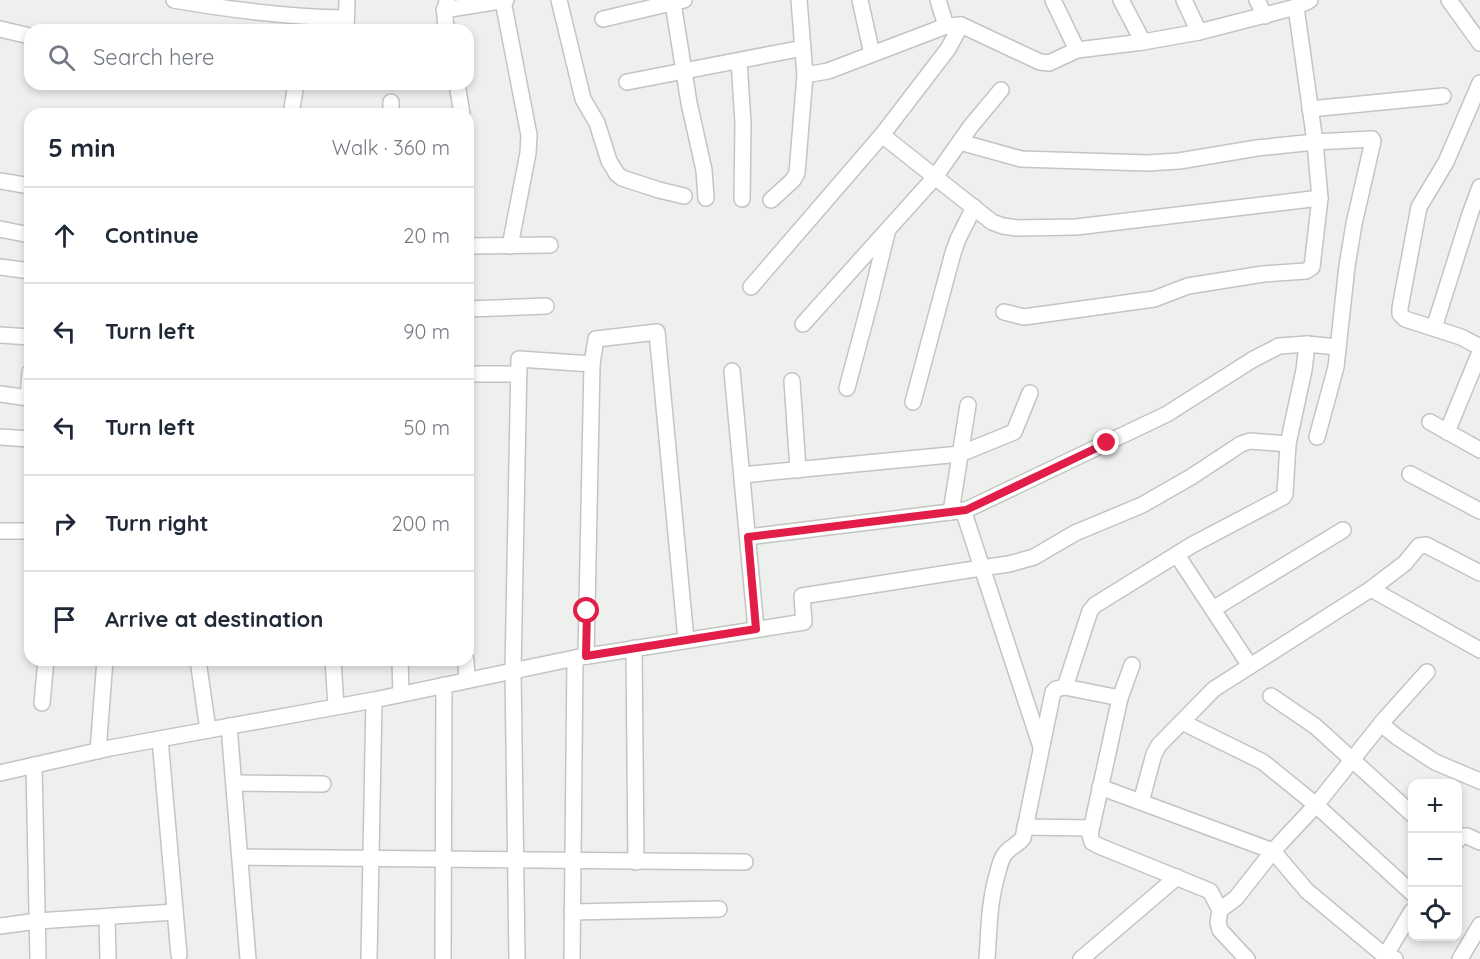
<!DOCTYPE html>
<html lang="en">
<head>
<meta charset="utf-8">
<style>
	:root { --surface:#fff; --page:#f6f6f7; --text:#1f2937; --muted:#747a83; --line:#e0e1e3 }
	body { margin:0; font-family:Quicksand,sans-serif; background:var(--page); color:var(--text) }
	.controls { position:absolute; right:18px; bottom:18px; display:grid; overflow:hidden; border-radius:12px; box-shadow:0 3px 9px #0003 }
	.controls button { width:54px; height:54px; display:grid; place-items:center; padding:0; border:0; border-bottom:2px solid var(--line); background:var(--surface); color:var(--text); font:30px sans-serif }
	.stop { position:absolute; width:18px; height:18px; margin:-14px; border:4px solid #e11d48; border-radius:50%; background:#fff }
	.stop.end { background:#e11d48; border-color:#fff; box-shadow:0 2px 6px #0008 }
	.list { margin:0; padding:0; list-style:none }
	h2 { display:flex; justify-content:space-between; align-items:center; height:78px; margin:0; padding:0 24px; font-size:26px }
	h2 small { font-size:20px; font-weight:400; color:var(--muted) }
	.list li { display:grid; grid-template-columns:39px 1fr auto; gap:18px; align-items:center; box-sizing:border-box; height:96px; padding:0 24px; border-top:2px solid var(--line) }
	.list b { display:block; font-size:22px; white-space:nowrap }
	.list em { font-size:20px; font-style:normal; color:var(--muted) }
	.icon { flex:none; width:33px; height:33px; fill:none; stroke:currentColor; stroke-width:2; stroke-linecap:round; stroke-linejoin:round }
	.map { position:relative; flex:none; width:1480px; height:959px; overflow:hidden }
	.search { position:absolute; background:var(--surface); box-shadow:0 3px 9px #0003; left:24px; top:24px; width:450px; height:66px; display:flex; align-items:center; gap:15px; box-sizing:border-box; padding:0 21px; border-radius:18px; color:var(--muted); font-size:22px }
	.panel { position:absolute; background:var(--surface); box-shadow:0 3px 9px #0003; left:24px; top:108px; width:450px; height:558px; border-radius:18px }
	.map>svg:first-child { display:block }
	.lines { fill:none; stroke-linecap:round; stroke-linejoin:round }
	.street-casing { stroke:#c3c5c2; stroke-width:18 }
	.street { stroke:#fff; stroke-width:15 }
	.route { stroke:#e11d48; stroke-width:8 }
</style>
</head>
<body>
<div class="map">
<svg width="1480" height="959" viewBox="0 0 1480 959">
	<rect width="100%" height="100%" fill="#edf0ed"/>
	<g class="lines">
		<g class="street-casing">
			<g id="street">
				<path d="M174,0C231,10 288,17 346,18"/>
				<polyline points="559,0 583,99 597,123 609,161 617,174 622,178 659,190 684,196"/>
				<polyline points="860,0 872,54"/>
				<polyline points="938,0 946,26"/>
				<polyline points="1053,0 1077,50"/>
				<polyline points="1121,0 1143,42"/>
				<polyline points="1184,0 1199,32"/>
				<polyline points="1257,0 1265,16"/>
				<polyline points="1449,0 1480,43"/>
				<polyline points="503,1 529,135 528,153 510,246"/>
				<polyline points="673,3 689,103 704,170 706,198"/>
				<polyline points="444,10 506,0"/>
				<polyline points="603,19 684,0"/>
				<polyline points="0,29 30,36"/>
				<polyline points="346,30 347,0"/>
				<path d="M447,30C444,19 444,11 447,1"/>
				<polyline points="739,61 743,123 742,199"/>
				<polyline points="805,75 828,71 946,26 961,25 1040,62 1049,63 1077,50 1143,42 1199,32 1296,7 1310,0"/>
				<polyline points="627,82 803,48"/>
				<polyline points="1480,83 1446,162 1419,207 1400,308 1400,314 1405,319 1461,337 1480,347"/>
				<polyline points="457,84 462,114"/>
				<polyline points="1310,109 1443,96"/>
				<polyline points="291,114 296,84"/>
				<polyline points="391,114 391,102"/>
				<polyline points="882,135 992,222 1003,226 1017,228 1076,227 1320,198"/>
				<polyline points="960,142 1021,159 1147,163 1179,161 1257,148 1315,142 1372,139 1373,141 1354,224 1347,266 1336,367 1317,437"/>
				<polyline points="0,181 30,186"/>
				<polyline points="771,200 793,180 797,173 805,75 799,0"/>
				<polyline points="0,229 30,235"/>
				<polyline points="468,246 550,245"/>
				<polyline points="0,267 30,271"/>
				<polyline points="751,287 882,135 948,49 961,25"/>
				<polyline points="468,309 546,306"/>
				<polyline points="1004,312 1024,317 1154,299 1188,286 1263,274 1306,271 1312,267 1320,198 1315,142 1296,7"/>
				<polyline points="803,324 935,177 971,126 1001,90"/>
				<polyline points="1434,328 1470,214 1480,187"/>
				<polyline points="0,335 30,337"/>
				<polyline points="592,364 596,339 657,332 686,640"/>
				<polyline points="732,371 756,629"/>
				<polyline points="468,374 519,374"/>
				<polyline points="792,381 798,470"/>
				<polyline points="847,388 870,302 887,233"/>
				<polyline points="0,394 28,398 30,372"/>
				<polyline points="913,402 953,253 958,239 974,207"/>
				<polyline points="1430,422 1480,450"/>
				<polyline points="1447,432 1480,352"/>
				<polyline points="0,437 30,439"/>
				<polyline points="1410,474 1480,511"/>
				<polyline points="742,475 960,454 1014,432 1030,393"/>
				<polyline points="963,510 1041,747"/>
				<polyline points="951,512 968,405"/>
				<polyline points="0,531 30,531"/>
				<polyline points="748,537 966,510 1167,414 1252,360 1279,346 1307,344 1337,347"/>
				<polyline points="1177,555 1250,666"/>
				<polyline points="1371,589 1480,650"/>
				<polyline points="1213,609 1343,530"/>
				<polyline points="634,648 636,862"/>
				<polyline points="198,660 208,730"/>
				<polyline points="333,660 336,706"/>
				<polyline points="400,660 401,694"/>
				<polyline points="466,660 467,680"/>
				<polyline points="1132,665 1120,698 1090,835 1092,842 1099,846 1210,891 1220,910 1218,922 1220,930 1247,959"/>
				<polyline points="1065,687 1090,611 1095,605 1192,545 1283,497 1285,494 1288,444 1304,370 1307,344"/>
				<polyline points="1271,696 1315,726 1412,814"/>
				<polyline points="42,703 46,660"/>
				<polyline points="1182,722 1263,762 1316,805 1412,893"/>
				<polyline points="1381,724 1397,737 1435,762 1480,781"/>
				<polyline points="229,726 248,959"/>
				<polyline points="160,739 179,955"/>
				<polyline points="98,751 105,660"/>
				<polyline points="34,765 38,959"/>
				<polyline points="0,773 110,748 374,700 575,658 804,622 802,596 981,568 1009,564 1034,557 1075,533 1142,505 1191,477 1241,444 1250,441 1288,444"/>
				<polyline points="234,783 323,784"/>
				<polyline points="1100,787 1273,851 1307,891 1385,956 1395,959"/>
				<polyline points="1141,802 1154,754 1159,745 1214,689 1371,589 1405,563 1419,546 1426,545 1480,573"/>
				<polyline points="1025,827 1091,828"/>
				<polyline points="1458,840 1461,836 1467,836 1480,842"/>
				<polyline points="240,857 745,862"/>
				<polyline points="1220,910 1236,898 1273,851 1316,805 1384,720 1427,672"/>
				<polyline points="572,912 719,909"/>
				<polyline points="107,917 108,959"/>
				<polyline points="0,926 37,921 175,912"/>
				<polyline points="369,959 374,700"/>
				<polyline points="443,959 444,685"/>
				<polyline points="517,959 513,671 519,359 592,364 586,656"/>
				<polyline points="572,959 575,658"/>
				<path d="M987,959C989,930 989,903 997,875C999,869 1000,862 1003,857C1007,848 1017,846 1023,838L1053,692L1056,689L1065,687L1120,698"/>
				<polyline points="1081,959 1177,877"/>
				<polyline points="1384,959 1385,956 1412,911"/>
				<polyline points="1460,959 1480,925"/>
			</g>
		</g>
		<use href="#street" class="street"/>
	</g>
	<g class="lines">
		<polyline class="route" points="587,611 586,656 756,629 748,537 966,510 1107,443"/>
	</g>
</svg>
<div class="controls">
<button>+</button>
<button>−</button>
<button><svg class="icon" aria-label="locate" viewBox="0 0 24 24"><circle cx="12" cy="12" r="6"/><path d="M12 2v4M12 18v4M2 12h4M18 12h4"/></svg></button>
</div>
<div class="stop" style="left:587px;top:611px"></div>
<div class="stop end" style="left:1107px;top:443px"></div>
<div class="search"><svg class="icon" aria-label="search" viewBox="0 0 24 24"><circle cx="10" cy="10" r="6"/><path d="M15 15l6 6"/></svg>Search here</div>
<section class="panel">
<h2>5 min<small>Walk · 360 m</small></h2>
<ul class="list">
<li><svg class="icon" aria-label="ahead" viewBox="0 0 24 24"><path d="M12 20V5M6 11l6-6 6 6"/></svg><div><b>Continue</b></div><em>20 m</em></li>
<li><svg class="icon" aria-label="left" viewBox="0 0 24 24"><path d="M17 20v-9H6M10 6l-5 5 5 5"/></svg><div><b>Turn left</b></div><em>90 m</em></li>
<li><svg class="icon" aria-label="left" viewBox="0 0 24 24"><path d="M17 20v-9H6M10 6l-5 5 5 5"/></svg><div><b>Turn left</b></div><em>50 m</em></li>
<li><svg class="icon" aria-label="right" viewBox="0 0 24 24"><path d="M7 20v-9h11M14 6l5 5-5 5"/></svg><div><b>Turn right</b></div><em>200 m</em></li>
<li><svg class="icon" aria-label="arrive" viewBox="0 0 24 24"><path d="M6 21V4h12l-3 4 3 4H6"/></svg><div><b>Arrive at destination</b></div></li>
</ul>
</section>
</div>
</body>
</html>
